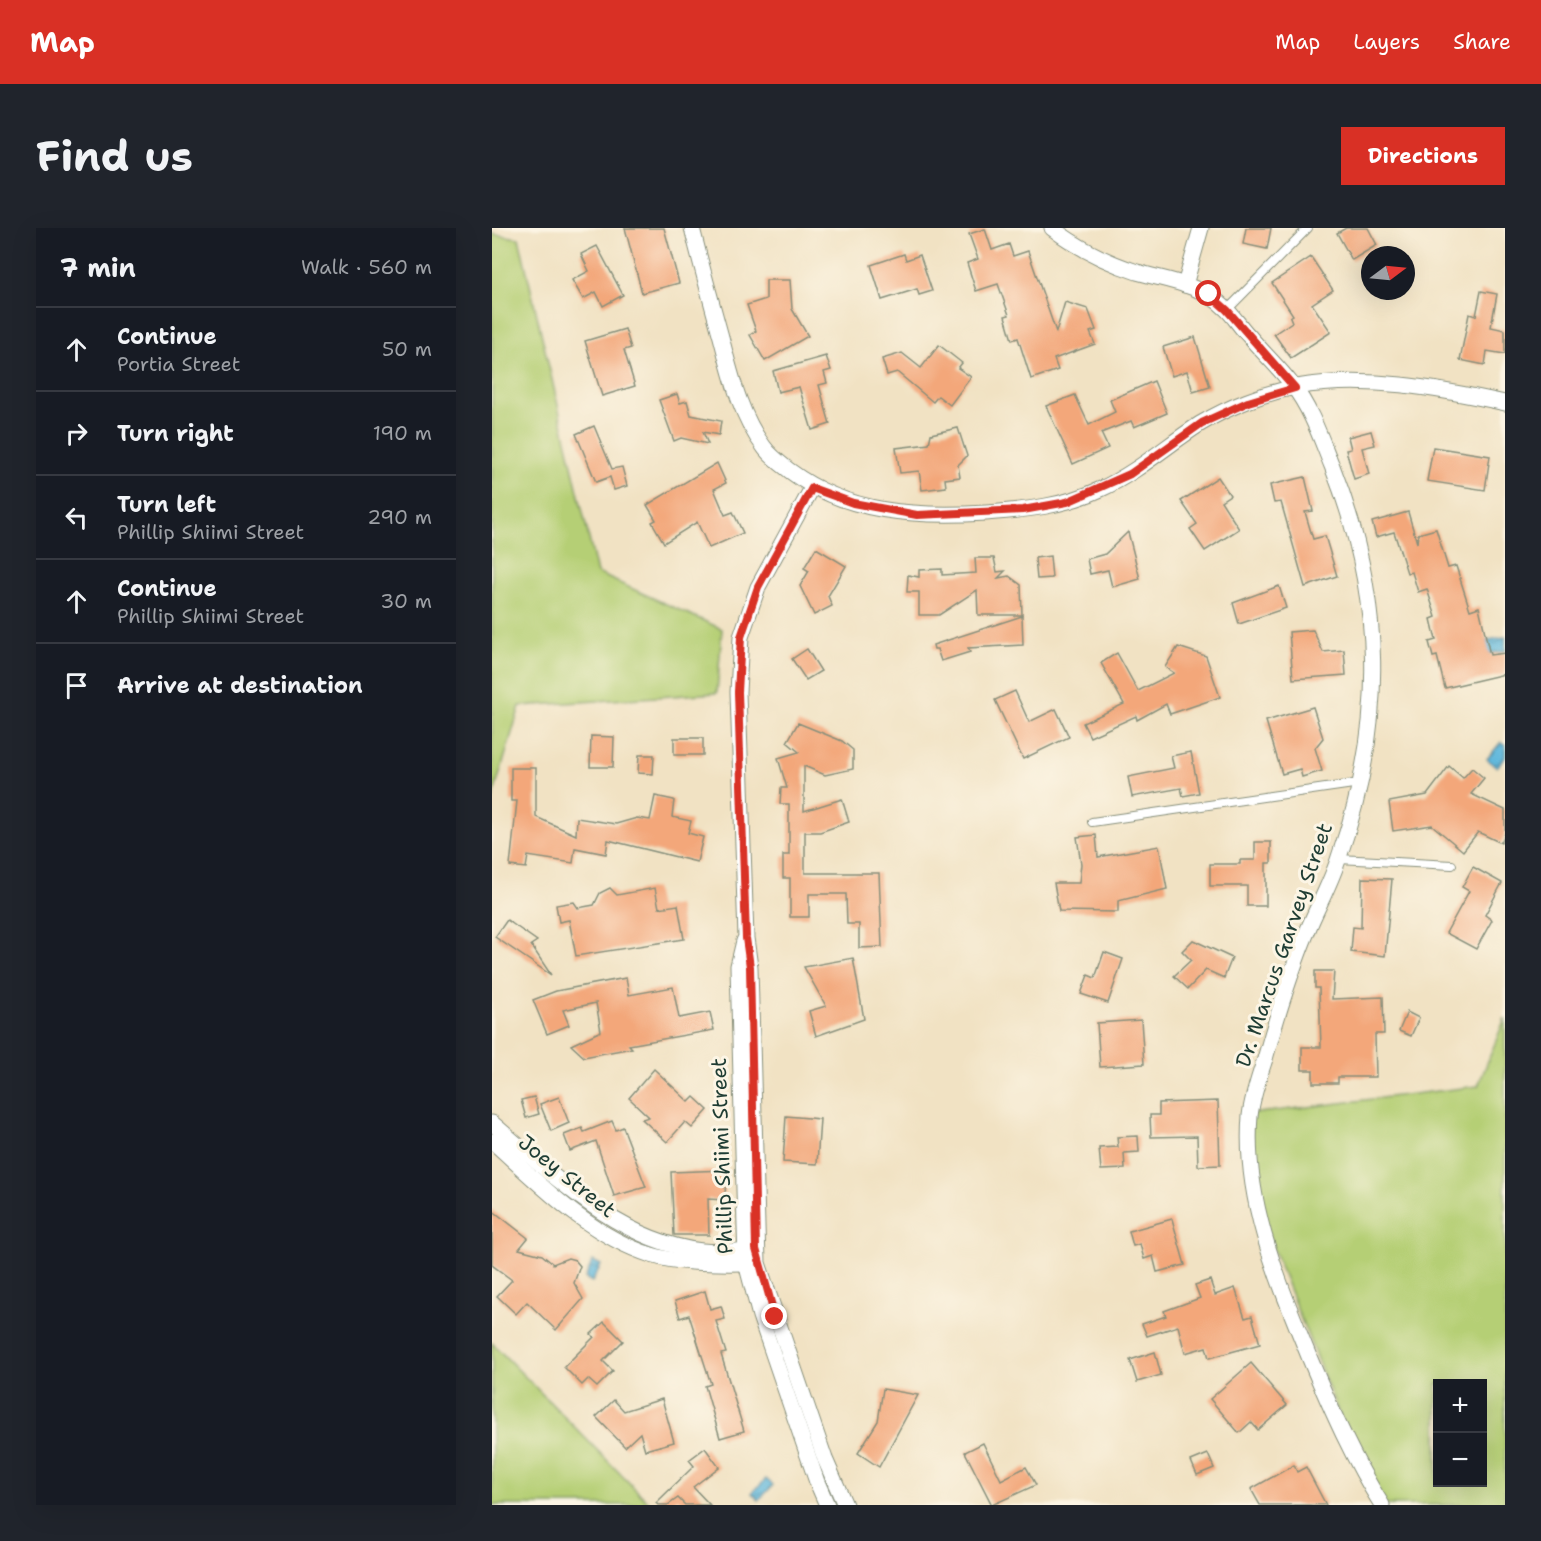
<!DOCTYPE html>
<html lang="en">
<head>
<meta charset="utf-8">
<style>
	:root { --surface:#171b24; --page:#20242c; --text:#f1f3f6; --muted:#9ea1a6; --line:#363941; --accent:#d93025 }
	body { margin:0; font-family:"Shantell Sans",sans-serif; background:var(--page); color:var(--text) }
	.controls { position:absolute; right:18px; bottom:18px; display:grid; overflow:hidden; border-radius:0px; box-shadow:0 6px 24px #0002 }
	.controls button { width:54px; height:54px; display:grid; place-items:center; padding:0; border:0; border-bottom:2px solid var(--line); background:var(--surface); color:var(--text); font:30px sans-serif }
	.compass { position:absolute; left:869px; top:18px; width:54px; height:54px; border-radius:50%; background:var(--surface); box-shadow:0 6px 24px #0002; rotate:74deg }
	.stop { position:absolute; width:18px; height:18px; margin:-14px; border:4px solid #d93025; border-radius:50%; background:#fff }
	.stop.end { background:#d93025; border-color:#fff; box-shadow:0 2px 6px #0008 }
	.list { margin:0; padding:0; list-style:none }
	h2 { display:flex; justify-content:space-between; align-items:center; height:78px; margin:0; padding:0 24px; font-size:26px }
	h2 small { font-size:20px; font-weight:400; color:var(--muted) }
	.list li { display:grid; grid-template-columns:39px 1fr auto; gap:18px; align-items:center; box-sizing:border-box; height:84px; padding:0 24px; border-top:2px solid var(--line) }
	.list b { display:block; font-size:22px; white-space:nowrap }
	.list p { margin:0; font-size:20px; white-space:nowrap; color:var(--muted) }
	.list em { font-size:20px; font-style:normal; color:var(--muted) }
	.icon { flex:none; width:33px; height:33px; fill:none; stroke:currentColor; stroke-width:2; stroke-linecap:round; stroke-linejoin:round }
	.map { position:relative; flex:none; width:1013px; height:1277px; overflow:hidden; border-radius:0px }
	header { display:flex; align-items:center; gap:36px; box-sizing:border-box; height:84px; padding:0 30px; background:var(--accent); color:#fff }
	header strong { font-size:28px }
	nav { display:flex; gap:33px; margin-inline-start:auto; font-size:21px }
	.intro { display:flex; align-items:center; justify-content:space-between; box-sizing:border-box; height:144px; padding:0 36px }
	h1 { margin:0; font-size:42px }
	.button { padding:15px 27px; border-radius:0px; background:var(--accent); color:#fff; font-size:21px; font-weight:700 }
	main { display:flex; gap:36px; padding:0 36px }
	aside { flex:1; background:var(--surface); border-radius:0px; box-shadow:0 6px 24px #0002 }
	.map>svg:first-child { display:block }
	.green { fill:#b5cf75; stroke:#6a8654; stroke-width:1.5; fill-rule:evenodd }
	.water { fill:url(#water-waves); stroke:#3f7a88; stroke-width:1.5 }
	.building { fill:#f3a77a }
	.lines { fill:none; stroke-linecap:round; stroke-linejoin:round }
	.lane-casing { stroke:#88907c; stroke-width:10 }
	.street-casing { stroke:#88907c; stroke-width:17 }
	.lane { stroke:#fff; stroke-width:8 }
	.street { stroke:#fff; stroke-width:15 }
	.route { stroke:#d93025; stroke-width:8 }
	.labels { text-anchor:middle; stroke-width:6; stroke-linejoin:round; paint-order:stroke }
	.street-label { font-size:21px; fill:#1f3d34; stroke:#fcf5e5 }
</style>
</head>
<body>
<header>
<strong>Map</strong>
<nav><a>Map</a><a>Layers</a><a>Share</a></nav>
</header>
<div class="intro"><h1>Find us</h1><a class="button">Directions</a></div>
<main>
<aside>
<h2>7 min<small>Walk · 560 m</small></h2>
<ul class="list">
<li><svg class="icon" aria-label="ahead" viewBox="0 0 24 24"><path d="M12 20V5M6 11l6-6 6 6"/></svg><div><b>Continue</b><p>Portia Street</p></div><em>50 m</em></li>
<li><svg class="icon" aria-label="right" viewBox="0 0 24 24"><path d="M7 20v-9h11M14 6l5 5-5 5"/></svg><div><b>Turn right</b></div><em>190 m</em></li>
<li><svg class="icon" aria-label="left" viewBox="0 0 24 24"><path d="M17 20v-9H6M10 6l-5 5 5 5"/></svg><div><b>Turn left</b><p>Phillip Shiimi Street</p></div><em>290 m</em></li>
<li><svg class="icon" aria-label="ahead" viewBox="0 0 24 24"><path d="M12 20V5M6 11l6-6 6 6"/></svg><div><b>Continue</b><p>Phillip Shiimi Street</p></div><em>30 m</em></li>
<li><svg class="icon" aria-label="arrive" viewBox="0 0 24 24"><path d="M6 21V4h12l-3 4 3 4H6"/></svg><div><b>Arrive at destination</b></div></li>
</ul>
</aside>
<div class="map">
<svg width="1013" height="1277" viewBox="0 0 1013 1277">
	<defs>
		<pattern id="water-waves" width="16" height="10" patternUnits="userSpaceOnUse" patternTransform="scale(1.5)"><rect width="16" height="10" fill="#5fb7dc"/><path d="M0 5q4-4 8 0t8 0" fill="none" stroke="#4e96b3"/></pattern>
	</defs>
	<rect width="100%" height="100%" fill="#fcf5e5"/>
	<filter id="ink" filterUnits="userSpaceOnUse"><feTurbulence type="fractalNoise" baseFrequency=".0167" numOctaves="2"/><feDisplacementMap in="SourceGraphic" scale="12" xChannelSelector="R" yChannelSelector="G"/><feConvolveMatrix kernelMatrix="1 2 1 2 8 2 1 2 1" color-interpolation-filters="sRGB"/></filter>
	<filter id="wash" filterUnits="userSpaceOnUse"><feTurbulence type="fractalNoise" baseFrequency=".008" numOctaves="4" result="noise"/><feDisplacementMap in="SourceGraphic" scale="24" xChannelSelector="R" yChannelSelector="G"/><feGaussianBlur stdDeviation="1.35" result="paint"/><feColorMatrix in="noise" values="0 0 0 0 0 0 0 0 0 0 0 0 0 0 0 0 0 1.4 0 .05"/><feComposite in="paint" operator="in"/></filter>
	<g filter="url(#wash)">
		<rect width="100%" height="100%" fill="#f1e2c3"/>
		<g class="green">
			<polygon points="0,6 27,10 105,345 230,401 225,465 28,478 0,572"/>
			<path d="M1013,790V1277H890L872,1249L766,983L758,886L986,858ZM945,1156H990V1254H945Z"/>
			<polygon points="0,1115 159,1277 0,1277"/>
		</g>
		<g class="water">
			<polygon points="1013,409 1013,423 993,426 991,413"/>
			<polygon points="1009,514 1013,517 1013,529 1005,539 995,531"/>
			<polygon points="101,1033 109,1037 100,1054 93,1050"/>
			<polygon points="274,1251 281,1257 267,1272 260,1265"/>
		</g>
		<g id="blocks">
			<g class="building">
				<polygon points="133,0 172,0 187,55 150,65"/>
				<polygon points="754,0 779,0 775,21 751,16"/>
				<polygon points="854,0 876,0 885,17 860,32 845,5"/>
				<polygon points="493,1 500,22 517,16 521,28 536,23 564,104 573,74 596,81 604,102 598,104 603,116 562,131 566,142 539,151 526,110 520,112 513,88 517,87 506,56 484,63 475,35 486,31 477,6"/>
				<polygon points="105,18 131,67 111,78 104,64 91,71 80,52 97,43 89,26"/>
				<polygon points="412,26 414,32 428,27 440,63 427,67 425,61 390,72 379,37"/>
				<polygon points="819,29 841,62 820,76 839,104 799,130 782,106 800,94 798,89 801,87 780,55"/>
				<polygon points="274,52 298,52 300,81 316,108 273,133 258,107 264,103 255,77 274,71"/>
				<polygon points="989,63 1005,66 999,99 1013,102 1013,126 995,123 993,137 968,132 977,86 984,88"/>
				<polygon points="133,101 139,120 132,122 143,158 110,168 93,113"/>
				<polygon points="703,109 718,159 701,164 695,143 680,148 671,119"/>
				<polygon points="447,117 470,135 466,140 479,149 458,177 446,168 441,174 405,144 395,147 390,131 410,125 429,140"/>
				<polygon points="334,128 339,142 332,144 335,155 327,157 338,196 320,202 307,159 286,164 281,143"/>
				<polygon points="662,153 675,185 642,199 639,193 609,205 616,220 581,236 554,178 583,167 597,197 623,184 618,172"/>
				<polygon points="185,166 188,175 195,173 199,187 229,193 227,207 211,204 216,216 189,210 182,213 167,172"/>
				<polygon points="102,198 120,241 130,239 135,258 122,262 118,249 104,254 84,206"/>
				<polygon points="466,200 475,228 466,237 468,249 453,251 454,259 430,262 427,243 408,245 404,220 437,216 439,206"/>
				<polygon points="879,203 883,217 870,220 877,246 862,251 854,222 859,221 856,209"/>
				<polygon points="941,219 998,228 993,262 935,253"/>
				<polygon points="225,235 234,255 222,261 233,287 241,284 251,305 217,320 205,294 172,315 160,294 164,292 155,277"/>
				<polygon points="726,249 738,267 729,273 747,301 713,323 698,301 705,296 689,273"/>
				<polygon points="813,249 821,283 813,284 821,311 833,308 845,348 813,359 789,274 782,275 778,257"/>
				<polygon points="916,284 925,315 926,306 944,301 956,340 964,338 978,382 987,379 998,427 1013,425 1013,446 953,460 945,428 941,429 937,414 944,412 939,391 944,389 935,361 926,364 920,344 915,345 902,304 884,309 880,294"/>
				<polygon points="636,304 648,351 620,359 616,342 598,346 595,331 613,326"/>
				<polygon points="324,320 354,338 336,368 340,378 322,387 308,358 317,343 312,340"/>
				<polygon points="558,328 560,350 545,351 543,330"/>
				<polygon points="483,330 502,330 505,344 513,343 506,350 517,348 529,357 530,387 486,387 485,362 447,387 427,387 427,364 415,364 416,347 427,349 427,342 450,341 450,347 484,345"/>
				<polygon points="787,358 794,380 747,396 741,375"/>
				<polygon points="530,388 531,417 476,420 478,424 449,433 445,421 442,421 441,417"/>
				<polygon points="821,402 831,424 852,422 854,447 801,451 797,404"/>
				<polygon points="686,419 714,428 728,469 678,486 674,476 645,492 644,488 598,509 591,495 632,476 609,435 625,425 646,463 682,445 673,439"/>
				<polygon points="315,421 329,443 314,452 300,431"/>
				<polygon points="523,463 537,494 564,481 577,509 531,531 503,472"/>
				<polygon points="821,479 831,510 823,520 830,543 810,549 808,541 790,546 774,493"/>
				<polygon points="306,495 350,513 361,522 361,541 333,547 312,538 312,583 350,571 357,594 328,604 313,604 313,645 387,645 390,719 367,720 367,696 355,696 354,666 317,666 317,689 298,689 298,650 291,650 291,627 297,627 297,576 288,576 289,560 295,560 286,530 307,524 295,514"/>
				<polygon points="99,508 122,509 121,539 98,539"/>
				<rect x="182" y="510" width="29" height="17"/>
				<polygon points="699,524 707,565 691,568 689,560 640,569 636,549 682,540 679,528"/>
				<polygon points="147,527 162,527 161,546 146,545"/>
				<polygon points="957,538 971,550 980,540 992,550 979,566 1013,582 1013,605 1009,615 986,604 971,623 940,597 901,603 897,574 935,567"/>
				<polygon points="19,540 44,540 44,589 84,607 85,590 124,596 145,590 158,592 163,568 182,572 180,589 199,593 196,605 211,609 205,634 116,612 114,626 83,620 81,635 36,628 34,640 18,638 25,573 19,573"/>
				<polygon points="604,607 606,629 667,618 675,661 626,673 626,684 567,683 562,655 587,655 589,636 585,609"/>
				<polygon points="763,614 779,614 779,635 774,635 774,678 755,678 755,658 718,658 718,636 748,636 748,632 763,632"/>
				<polygon points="981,639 1010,655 993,687 1000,692 984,721 954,705 977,663 970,659"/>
				<polygon points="870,650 900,651 893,728 859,724 861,699 869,700"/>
				<polygon points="118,660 125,667 163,660 167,680 186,677 192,711 84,728 77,692 67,694 64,677 82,674 86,680 102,677 108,665"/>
				<polygon points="15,692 45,713 39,717 59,747 3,709"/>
				<polygon points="701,712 740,730 732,750 714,742 696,761 682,748 699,732 690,723"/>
				<polygon points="612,724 631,731 616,775 589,766 596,747 603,750"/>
				<polygon points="361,730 372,791 324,808 317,783 334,778 312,739"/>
				<polygon points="823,743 842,743 840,771 891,769 892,806 883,806 884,849 846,849 846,855 821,855 821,842 810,842 810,819 829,819 827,760 823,760"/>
				<polygon points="134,750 137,767 181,759 187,790 218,784 222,802 137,817 140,820 92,829 79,817 109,803 104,775 71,782 77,797 55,806 41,772 64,763"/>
				<polygon points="915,784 927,790 919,808 907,803"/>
				<polygon points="649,792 652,836 608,839 605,795"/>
				<polygon points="162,841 197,874 202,869 216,882 200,900 193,894 175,914 150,891 157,889 137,870"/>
				<polygon points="42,869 47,886 34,890 29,872"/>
				<polygon points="67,869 77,895 59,903 48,876"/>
				<polygon points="726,873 728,937 706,938 705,908 659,909 658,887 667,887 667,875"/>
				<polygon points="294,888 328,891 325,936 291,934"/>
				<polygon points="120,893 124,902 131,899 154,959 122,968 104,913 78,923 72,907 90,900 92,904"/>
				<polygon points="646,908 647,924 632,925 633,941 609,942 607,920 626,919 625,909"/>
				<polygon points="234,942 233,972 216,971 217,1007 182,1007 179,944"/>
				<polygon points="0,982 36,1010 27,1021 50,1027 61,1036 76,1030 83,1032 88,1038 82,1055 91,1071 64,1102 35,1074 24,1086 5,1068 20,1052 0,1037"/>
				<polygon points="680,991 693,1037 665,1044 661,1028 652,1031 648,1016 641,1018 637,1003"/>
				<polygon points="718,1052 723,1067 743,1060 753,1090 760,1088 768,1116 717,1130 714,1119 693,1125 686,1098 655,1108 650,1096 674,1088 672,1083 708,1070 703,1057"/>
				<polygon points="213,1063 218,1081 229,1078 233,1091 224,1093 234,1125 229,1126 252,1203 228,1210 213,1158 219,1156 197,1087 188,1090 183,1073"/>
				<polygon points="112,1094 131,1113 111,1133 121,1143 105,1159 96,1151 90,1157 72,1139 102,1109 99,1106"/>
				<polygon points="663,1124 669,1147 645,1154 638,1132"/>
				<polygon points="759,1135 795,1177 766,1202 759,1194 747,1205 718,1171"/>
				<polygon points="391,1161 426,1167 387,1239 366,1225 386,1193"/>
				<polygon points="170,1171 182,1214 153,1222 148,1205 133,1219 104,1189 122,1172 132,1183"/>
				<polygon points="491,1215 509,1252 534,1239 544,1257 500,1277 473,1224"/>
				<polygon points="213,1220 227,1239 201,1259 218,1277 193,1277 186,1270 176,1277 166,1277 164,1275 202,1238 197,1232"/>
				<polygon points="716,1226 722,1240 705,1247 699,1233"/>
				<polygon points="802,1237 805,1244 814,1239 834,1277 768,1277 759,1261"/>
			</g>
		</g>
	</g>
	<g filter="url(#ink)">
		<use href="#blocks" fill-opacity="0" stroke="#88907c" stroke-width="1.5"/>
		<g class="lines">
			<g class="lane-casing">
				<g id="lane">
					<polyline points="735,82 816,0"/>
					<polyline points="600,594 868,555"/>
					<polyline points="847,631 960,637"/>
				</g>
			</g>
			<g class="street-casing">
				<g id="street">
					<path d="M200,0C209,36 219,73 229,109C239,147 248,187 272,219C278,228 289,236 298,243C355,286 425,289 494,285C534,282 573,278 609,261C646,244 675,217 708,196C736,179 772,165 804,159C873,147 945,160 1013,175"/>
					<path d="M560,0C586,20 614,34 645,44C676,53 709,56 733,80C742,88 748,99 757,108C771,125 788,140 801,158C819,181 829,211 840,238C892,370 894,495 847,629C839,655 825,679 815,704C798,745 785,788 773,831C767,849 760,869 758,888C751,972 787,1055 818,1131C839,1181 861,1231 890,1277"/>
					<polyline points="693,57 709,0"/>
					<polyline points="320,260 266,359 249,409 246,464 254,710 258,739 266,1035 333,1231 353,1277"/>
					<polyline points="252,713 246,738 254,1035 268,1088 325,1254 335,1277"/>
					<path d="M0,895C61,947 126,1013 210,1023C227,1025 245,1023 261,1022"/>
					<path d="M0,913C48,956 96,1007 159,1027C191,1037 230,1035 263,1035"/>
				</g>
			</g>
			<use href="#lane" class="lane"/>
			<use href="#street" class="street"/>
		</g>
	</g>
	<g class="lines" filter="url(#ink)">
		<polyline class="route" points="283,1089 264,1021 258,739 254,710 246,464 249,409 266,359 320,260 361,275 425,287 531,282 575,274 638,246 710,195 756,174 803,160 735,82 717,66"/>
	</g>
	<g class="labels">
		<g class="street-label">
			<text transform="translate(792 717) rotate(-71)" y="7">Dr. Marcus Garvey Street</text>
			<text transform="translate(230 928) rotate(-92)" y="7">Phillip Shiimi Street</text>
			<text transform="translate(75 948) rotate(39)" y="7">Joey Street</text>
		</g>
	</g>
</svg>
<div class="controls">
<button>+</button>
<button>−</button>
</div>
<svg class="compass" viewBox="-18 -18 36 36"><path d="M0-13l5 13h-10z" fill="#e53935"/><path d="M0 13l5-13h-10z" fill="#9ea1a6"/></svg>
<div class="stop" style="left:717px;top:66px"></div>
<div class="stop end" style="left:283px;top:1089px"></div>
</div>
</main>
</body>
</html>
